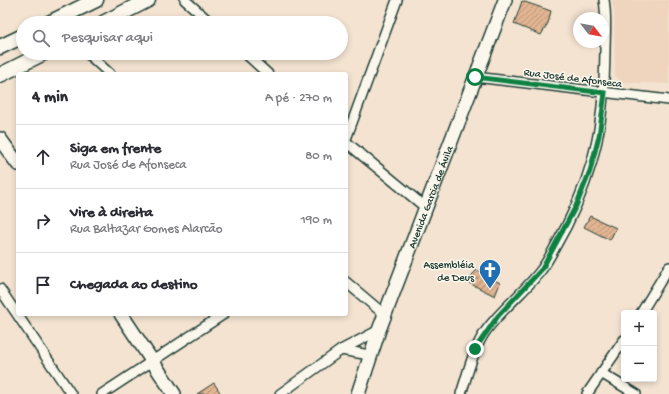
<!DOCTYPE html>
<html lang="pt">
<head>
<meta charset="utf-8">
<style>
	:root { --surface:#fff; --page:#f7f7f7; --text:#2b2b33; --muted:#7c7c81; --line:#e1e1e2 }
	body { margin:0; font-family:"Gochi Hand",sans-serif; background:var(--page); color:var(--text) }
	.controls { position:absolute; right:12px; bottom:12px; display:grid; overflow:hidden; border-radius:4px; box-shadow:0 2px 6px #0003 }
	.controls button { width:36px; height:36px; display:grid; place-items:center; padding:0; border:0; border-bottom:1px solid var(--line); background:var(--surface); color:var(--text); font:20px sans-serif }
	.compass { position:absolute; left:573px; top:12px; width:36px; height:36px; border-radius:50%; background:var(--surface); box-shadow:0 2px 6px #0003; rotate:121deg }
	.stop { position:absolute; width:12px; height:12px; margin:-9px; border:3px solid #0b8043; border-radius:50%; background:#fff }
	.stop.end { background:#0b8043; border-color:#fff; box-shadow:0 1px 4px #0008 }
	.list { margin:0; padding:0; list-style:none }
	h2 { display:flex; justify-content:space-between; align-items:center; height:52px; margin:0; padding:0 16px; font-size:17px }
	h2 small { font-size:13px; font-weight:400; color:var(--muted) }
	.list li { display:grid; grid-template-columns:26px 1fr auto; gap:12px; align-items:center; box-sizing:border-box; height:64px; padding:0 16px; border-top:1px solid var(--line) }
	.list b { display:block; font-size:15px; white-space:nowrap }
	.list p { margin:0; font-size:13px; white-space:nowrap; color:var(--muted) }
	.list em { font-size:13px; font-style:normal; color:var(--muted) }
	.icon { flex:none; width:22px; height:22px; fill:none; stroke:currentColor; stroke-width:2; stroke-linecap:round; stroke-linejoin:round }
	.map { position:relative; flex:none; width:669px; height:394px; overflow:hidden }
	.search { position:absolute; background:var(--surface); box-shadow:0 2px 6px #0003; left:16px; top:16px; width:332px; height:44px; display:flex; align-items:center; gap:10px; box-sizing:border-box; padding:0 14px; border-radius:22px; color:var(--muted); font-size:15px }
	.panel { position:absolute; background:var(--surface); box-shadow:0 2px 6px #0003; left:16px; top:72px; width:332px; height:244px; border-radius:4px }
	.map>svg:first-child { display:block }
	.built { fill:#efd5be }
	.building { fill:url(#building-hatch); stroke:#1f3d34 }
	.lines { fill:none; stroke-linecap:round; stroke-linejoin:round }
	.street-casing { stroke:#1f3d34; stroke-width:12 }
	.secondary-casing { stroke:#1f3d34; stroke-width:16 }
	.primary-casing { stroke:#1f3d34; stroke-width:17 }
	.street { stroke:#fbf7ec; stroke-width:9 }
	.secondary { stroke:#fbf7ec; stroke-width:13 }
	.primary { stroke:#fbf7ec; stroke-width:14 }
	.route { stroke:#0b8043; stroke-width:5 }
	.labels { text-anchor:middle; stroke-width:3; stroke-linejoin:round; paint-order:stroke }
	.street-label { font-size:11px; fill:#1f3d34; stroke:#fbf7ec }
	.poi-label { font-size:11px; fill:#1f3d34; stroke:#fbf7ec; text-anchor:end }
</style>
</head>
<body>
<div class="map">
<svg width="669" height="394" viewBox="0 0 669 394">
	<defs>
		<pattern id="building-hatch" width="6" height="6" patternUnits="userSpaceOnUse"><rect width="6" height="6" fill="#e2b592"/><path d="M-1 1l2-2M0 6l6-6M5 7l2-2" fill="none" stroke="#b79478"/></pattern>
	</defs>
	<rect width="100%" height="100%" fill="#f4e3d1"/>
	<filter id="ink" filterUnits="userSpaceOnUse"><feTurbulence type="fractalNoise" baseFrequency=".025" numOctaves="2"/><feDisplacementMap in="SourceGraphic" scale="8" xChannelSelector="R" yChannelSelector="G"/><feConvolveMatrix kernelMatrix="1 2 1 2 8 2 1 2 1" color-interpolation-filters="sRGB"/></filter>
	<g filter="url(#ink)">
		<polygon class="built" points="612,0 669,0 669,84 621,82 615,75 614,12"/>
		<g class="building">
			<polygon points="522,1 551,11 548,23 541,35 514,24"/>
			<polygon points="590,216 616,228 610,240 584,227"/>
			<polygon points="477,270 500,283 495,296 469,283 472,275"/>
			<polygon points="214,383 221,394 197,394"/>
		</g>
		<g class="lines">
			<g class="street-casing">
				<g id="street">
					<polyline points="185,0 211,23"/>
					<polyline points="87,53 110,74"/>
					<polyline points="245,53 268,74"/>
					<polyline points="475,77 669,100"/>
					<polyline points="346,139 397,0"/>
					<polyline points="346,142 425,207"/>
					<polyline points="346,282 385,315"/>
					<polyline points="0,289 71,394"/>
					<polyline points="641,313 669,267"/>
					<polyline points="341,350 364,354 370,359"/>
					<polyline points="601,373 636,394"/>
					<polyline points="102,394 224,314"/>
					<polyline points="280,394 341,350 379,330"/>
					<path d="M461,394C468,373 473,350 485,332C501,309 525,292 542,269C551,256 558,241 566,227C597,165 604,120 605,51C605,35 607,17 604,0"/>
					<polyline points="587,394 624,340"/>
				</g>
			</g>
			<g class="secondary-casing">
				<g id="secondary">
					<polyline points="0,139 18,164"/>
					<polyline points="121,314 174,394"/>
					<path id="s1" d="M358,394L379,330L505,0"/>
				</g>
			</g>
			<g class="primary-casing">
				<g id="primary">
					<polyline points="49,23 96,0"/>
					<polyline points="103,23 148,0"/>
					<polyline points="0,47 23,36"/>
					<polyline points="0,75 44,53"/>
				</g>
			</g>
			<use href="#street" class="street"/>
			<use href="#secondary" class="secondary"/>
			<use href="#primary" class="primary"/>
		</g>
	</g>
	<g class="lines" filter="url(#ink)">
		<polyline class="route" points="475,77 605,93 599,136 590,171 576,206 542,269 498,316 475,349"/>
	</g>
	<defs>
		<g id="church-pin" transform="scale(1.15)"><path d="M0 17L-7.5 6A9.5 9.5 0 1 1 7.5 6Z" fill="#1f6fb2" stroke="#fbf7ec"/><path d="M-1.2-6h2.4v3.5h3.3v2.4h-3.3V6h-2.4V-.1h-3.3v-2.4h3.3Z" fill="#fff"/></g>
	</defs>
	<g fill-rule="evenodd">
		<use href="#church-pin" x="490" y="270"/>
	</g>
	<g class="labels">
		<g class="street-label">
			<text transform="translate(573 77) rotate(7)" y="4">Rua José de Afonseca</text>
			<text dy="4" stroke="none"><textPath href="#s1" startOffset="210">Avenida Garcia de Ávila</textPath></text>
		</g>
		<g class="poi-label">
			<text x="474" y="268">Assembléia<tspan x="474" dy="13">de Deus</tspan></text>
		</g>
	</g>
</svg>
<div class="controls">
<button>+</button>
<button>−</button>
</div>
<svg class="compass" viewBox="-18 -18 36 36"><path d="M0-13l5 13h-10z" fill="#e53935"/><path d="M0 13l5-13h-10z" fill="#7c7c81"/></svg>
<div class="stop" style="left:475px;top:77px"></div>
<div class="stop end" style="left:475px;top:349px"></div>
<div class="search"><svg class="icon" aria-label="search" viewBox="0 0 24 24"><circle cx="10" cy="10" r="6"/><path d="M15 15l6 6"/></svg>Pesquisar aqui</div>
<section class="panel">
<h2>4 min<small>A pé · 270 m</small></h2>
<ul class="list">
<li><svg class="icon" aria-label="ahead" viewBox="0 0 24 24"><path d="M12 20V5M6 11l6-6 6 6"/></svg><div><b>Siga em frente</b><p>Rua José de Afonseca</p></div><em>80 m</em></li>
<li><svg class="icon" aria-label="right" viewBox="0 0 24 24"><path d="M7 20v-9h11M14 6l5 5-5 5"/></svg><div><b>Vire à direita</b><p>Rua Baltazar Gomes Alarcão</p></div><em>190 m</em></li>
<li><svg class="icon" aria-label="arrive" viewBox="0 0 24 24"><path d="M6 21V4h12l-3 4 3 4H6"/></svg><div><b>Chegada ao destino</b></div></li>
</ul>
</section>
</div>
</body>
</html>
